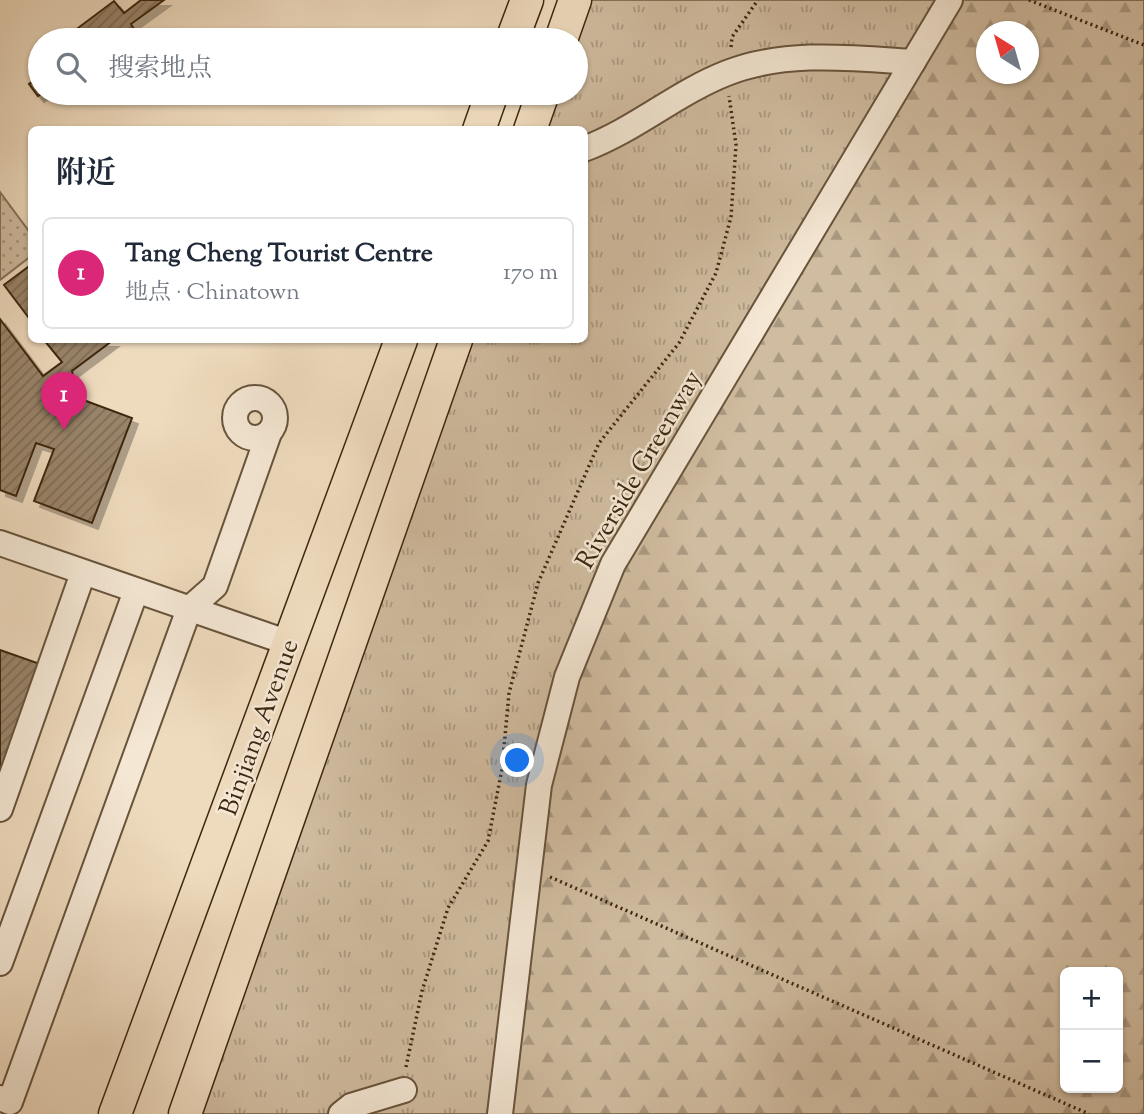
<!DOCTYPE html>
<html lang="zh">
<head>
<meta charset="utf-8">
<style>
	:root { --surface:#fff; --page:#f2f2f3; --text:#1f2937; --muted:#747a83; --line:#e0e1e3; --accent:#db2777 }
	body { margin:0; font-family:"Sorts Mill Goudy","Noto Serif SC",serif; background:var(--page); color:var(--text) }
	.controls { position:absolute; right:21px; bottom:21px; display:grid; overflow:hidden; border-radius:10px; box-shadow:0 2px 5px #0004 }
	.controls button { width:63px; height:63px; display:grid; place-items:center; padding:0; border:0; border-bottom:2px solid var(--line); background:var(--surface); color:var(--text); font:35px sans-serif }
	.compass { position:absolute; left:976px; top:21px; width:63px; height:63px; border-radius:50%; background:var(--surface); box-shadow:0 2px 5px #0004; rotate:323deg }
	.you { position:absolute; left:518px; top:761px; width:24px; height:24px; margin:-18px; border:5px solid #fff; border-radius:50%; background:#1a73e8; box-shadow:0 0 0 10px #1a73e833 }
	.badge { display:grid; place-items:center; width:46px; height:46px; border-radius:50%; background:var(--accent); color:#fff; font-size:23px; font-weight:700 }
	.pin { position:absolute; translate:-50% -58px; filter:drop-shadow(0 2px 4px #0008) }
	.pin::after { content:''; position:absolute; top:37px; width:24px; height:21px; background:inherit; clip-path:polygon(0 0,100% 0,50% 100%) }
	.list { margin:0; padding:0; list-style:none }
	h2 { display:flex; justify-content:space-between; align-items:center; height:91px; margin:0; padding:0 28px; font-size:30px }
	h2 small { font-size:23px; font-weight:400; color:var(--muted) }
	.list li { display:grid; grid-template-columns:46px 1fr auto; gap:21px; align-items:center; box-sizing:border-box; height:112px; margin:0 14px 14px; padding:0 14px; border:2px solid var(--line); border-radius:10px }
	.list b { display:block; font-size:26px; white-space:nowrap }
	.list p { margin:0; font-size:23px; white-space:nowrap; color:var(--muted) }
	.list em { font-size:23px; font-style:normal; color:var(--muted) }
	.icon { flex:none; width:38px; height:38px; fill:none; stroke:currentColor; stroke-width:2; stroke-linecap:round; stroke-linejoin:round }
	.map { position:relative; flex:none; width:1144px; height:1114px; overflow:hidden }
	.search { position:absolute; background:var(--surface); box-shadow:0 2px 5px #0004; left:28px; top:28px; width:560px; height:77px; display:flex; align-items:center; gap:18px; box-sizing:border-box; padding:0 24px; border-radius:38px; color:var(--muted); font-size:26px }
	.panel { position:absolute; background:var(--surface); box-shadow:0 2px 5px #0004; left:28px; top:126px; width:560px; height:217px; border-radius:10px }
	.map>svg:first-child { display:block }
	.grass { fill:url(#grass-dots); stroke:#867258; stroke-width:2 }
	.forest { fill:url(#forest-firs); stroke:#867258; stroke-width:2; fill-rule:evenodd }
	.park { fill:url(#park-tufts); stroke:#867258; stroke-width:2 }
	.building { fill:url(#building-hatch); stroke:#3c2711; stroke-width:2; filter:url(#shadow) }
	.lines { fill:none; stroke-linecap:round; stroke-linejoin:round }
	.minor-casing { stroke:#68543c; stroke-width:28 }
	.major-casing { stroke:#3c2711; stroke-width:35 }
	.path { stroke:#3c2711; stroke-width:3.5; stroke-dasharray:2 3.5; stroke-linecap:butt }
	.minor { stroke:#f4e7d4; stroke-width:24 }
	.major { stroke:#eedabd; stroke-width:32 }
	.labels { text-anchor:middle; stroke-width:5; stroke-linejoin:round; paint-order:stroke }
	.street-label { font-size:26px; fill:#3c2711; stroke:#f4e7d4 }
</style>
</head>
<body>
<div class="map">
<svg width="1144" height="1114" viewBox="0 0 1144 1114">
	<defs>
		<pattern id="grass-dots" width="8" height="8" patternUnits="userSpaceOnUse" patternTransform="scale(1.75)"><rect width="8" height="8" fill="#d0bca0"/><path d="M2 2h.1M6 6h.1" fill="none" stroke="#aa9981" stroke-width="1.8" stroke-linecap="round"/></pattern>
		<pattern id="forest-firs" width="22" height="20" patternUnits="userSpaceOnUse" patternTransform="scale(1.75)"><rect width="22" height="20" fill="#d0bca0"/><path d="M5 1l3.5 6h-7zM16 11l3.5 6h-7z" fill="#aa9981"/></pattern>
		<pattern id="park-tufts" width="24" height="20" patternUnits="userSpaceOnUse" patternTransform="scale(1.75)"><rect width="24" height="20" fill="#d0bca0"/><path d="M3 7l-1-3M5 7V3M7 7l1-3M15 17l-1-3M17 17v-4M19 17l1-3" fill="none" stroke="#aa9981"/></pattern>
		<pattern id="building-hatch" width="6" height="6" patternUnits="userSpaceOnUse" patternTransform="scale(1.75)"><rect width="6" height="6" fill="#99846a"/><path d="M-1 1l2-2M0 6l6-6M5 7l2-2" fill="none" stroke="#7e6c56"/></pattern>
		<filter id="shadow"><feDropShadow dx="6" dy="6" stdDeviation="0" flood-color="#0004"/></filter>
	</defs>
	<rect width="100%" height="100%" fill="#eedabd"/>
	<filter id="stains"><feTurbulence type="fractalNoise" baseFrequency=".00286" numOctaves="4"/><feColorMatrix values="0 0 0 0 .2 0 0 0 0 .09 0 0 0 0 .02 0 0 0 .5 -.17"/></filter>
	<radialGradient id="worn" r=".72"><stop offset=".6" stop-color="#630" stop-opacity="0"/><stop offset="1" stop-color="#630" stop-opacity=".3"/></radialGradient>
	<polygon class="grass" points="0,192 31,234 31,256 0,280"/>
	<path class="forest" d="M950,0H1144V1114H500L539,785L613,564ZM986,32H1028V74H986ZM1065,972H1118V1088H1065Z"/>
	<polygon class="park" points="575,0 950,0 613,564 567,677 500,1114 185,1114 456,340 584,340 584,130 530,129 543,93 576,93"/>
	<g class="building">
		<polygon points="141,0 164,0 131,24 140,40 62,40 114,1 124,13"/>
		<polygon points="40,76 42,93 38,96 29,84"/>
		<polygon points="32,264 32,322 4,285"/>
		<polygon points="0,319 43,376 62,362 44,340 112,341 72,371 78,398 132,418 92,523 34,501 54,449 36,443 16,496 0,490"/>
		<polygon points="0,650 43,665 0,786"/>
	</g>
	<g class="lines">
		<g class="minor-casing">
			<g id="minor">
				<path d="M584,149C635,130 676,93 727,73C785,50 853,58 913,62"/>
				<circle cx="255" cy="418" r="20"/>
				<polyline points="0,543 289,643"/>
				<polyline points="0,809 83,573"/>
				<polyline points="0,963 136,591"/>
				<polyline points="0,1098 10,1102 189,609 215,586 269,433"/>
				<polyline points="341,1114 351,1106 404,1090"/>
				<polyline points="500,1114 539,785 567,677 613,564 950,0"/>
			</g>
		</g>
		<g class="major-casing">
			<g id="major">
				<polyline points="512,40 527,0"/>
				<polyline points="561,40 575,0"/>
				<polyline points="479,130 492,93"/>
				<polyline points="530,130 543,93"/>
				<polyline points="115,1114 401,340"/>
				<polyline points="185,1114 456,340"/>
			</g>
		</g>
		<g class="path">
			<polyline points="1029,0 1144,45"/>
			<polyline points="731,47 732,37 758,0"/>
			<polyline points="550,877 1089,1114"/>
			<polyline points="406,1067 422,991 448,908 488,841 502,769 509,693 538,583 599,443 679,343 716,273 731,217 736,145 729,96"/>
		</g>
		<use href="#minor" class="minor"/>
		<use href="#major" class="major"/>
	</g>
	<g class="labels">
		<g class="street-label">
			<text transform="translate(638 469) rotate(-60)" y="9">Riverside Greenway</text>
			<text transform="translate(258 727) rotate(-70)" y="9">Binjiang Avenue</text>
		</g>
	</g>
	<rect width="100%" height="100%" filter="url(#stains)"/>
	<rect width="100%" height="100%" fill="url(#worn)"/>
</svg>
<div class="controls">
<button>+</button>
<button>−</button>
</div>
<svg class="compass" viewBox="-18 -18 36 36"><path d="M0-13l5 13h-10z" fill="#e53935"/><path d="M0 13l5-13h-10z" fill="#747a83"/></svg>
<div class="you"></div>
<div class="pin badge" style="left:64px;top:430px">1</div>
<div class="search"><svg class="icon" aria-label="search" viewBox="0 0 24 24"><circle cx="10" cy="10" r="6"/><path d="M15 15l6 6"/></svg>搜索地点</div>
<section class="panel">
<h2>附近<small></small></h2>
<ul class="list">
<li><span class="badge">1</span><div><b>Tang Cheng Tourist Centre</b><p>地点 · Chinatown</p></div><em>170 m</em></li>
</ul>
</section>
</div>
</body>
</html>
